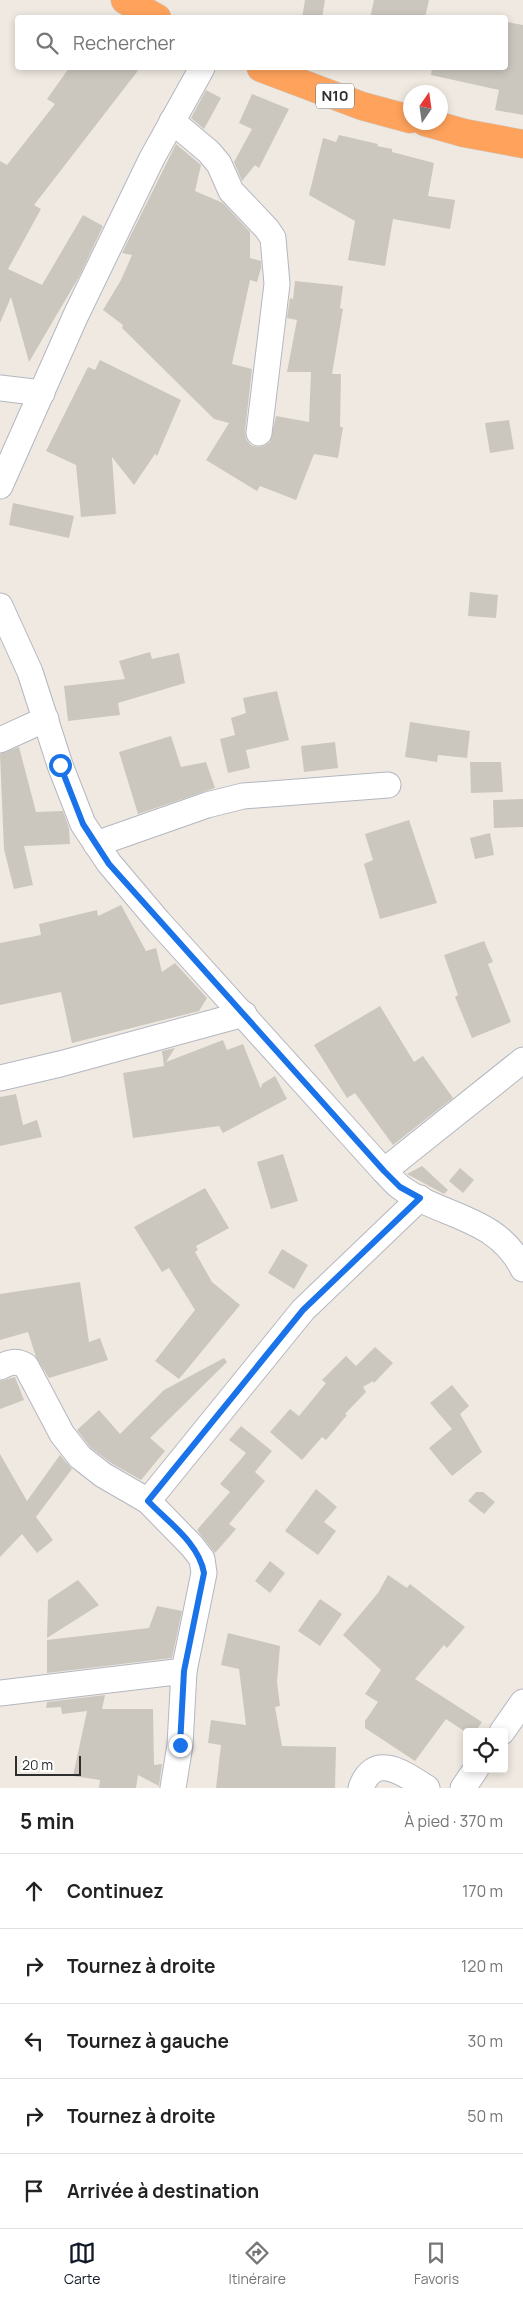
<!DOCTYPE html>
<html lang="fr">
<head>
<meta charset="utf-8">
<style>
	:root { --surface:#fff; --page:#f6f6f6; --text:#222; --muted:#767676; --line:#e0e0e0; --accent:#111827 }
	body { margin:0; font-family:Manrope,sans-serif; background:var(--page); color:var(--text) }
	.controls { position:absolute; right:15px; bottom:15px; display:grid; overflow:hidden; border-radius:5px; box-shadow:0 2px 8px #0003 }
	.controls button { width:45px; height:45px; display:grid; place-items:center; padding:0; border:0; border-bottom:1px solid var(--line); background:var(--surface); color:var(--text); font:25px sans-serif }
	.compass { position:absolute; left:403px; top:85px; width:45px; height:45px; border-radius:50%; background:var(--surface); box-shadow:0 2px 8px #0003; rotate:13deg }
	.scale { position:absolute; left:15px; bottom:12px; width:66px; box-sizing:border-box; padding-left:5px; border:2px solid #2e2e2e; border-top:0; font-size:14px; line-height:18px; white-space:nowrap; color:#2e2e2e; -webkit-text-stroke:4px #fff; paint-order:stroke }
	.stop { position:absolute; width:15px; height:15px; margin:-11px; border:4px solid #1a73e8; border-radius:50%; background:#fff }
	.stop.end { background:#1a73e8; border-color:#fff; box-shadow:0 1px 5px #0008 }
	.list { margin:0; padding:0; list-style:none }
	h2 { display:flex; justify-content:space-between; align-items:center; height:65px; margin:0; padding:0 20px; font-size:21px }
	h2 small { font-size:16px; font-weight:400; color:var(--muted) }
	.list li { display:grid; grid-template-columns:32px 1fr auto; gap:15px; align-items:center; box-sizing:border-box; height:75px; padding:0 20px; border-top:1px solid var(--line) }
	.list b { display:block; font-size:19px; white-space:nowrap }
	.list em { font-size:16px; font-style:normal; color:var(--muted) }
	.icon { flex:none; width:28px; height:28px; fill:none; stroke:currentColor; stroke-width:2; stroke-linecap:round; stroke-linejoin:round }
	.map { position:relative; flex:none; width:523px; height:1788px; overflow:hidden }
	.search { position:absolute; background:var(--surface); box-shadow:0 2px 8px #0003; left:15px; right:15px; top:15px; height:55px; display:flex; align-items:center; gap:12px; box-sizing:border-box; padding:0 18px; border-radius:5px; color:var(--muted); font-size:19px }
	.sheet { height:440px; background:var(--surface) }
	nav { display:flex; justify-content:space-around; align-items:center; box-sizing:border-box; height:70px; border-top:1px solid var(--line); background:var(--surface); font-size:14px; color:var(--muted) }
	nav a { display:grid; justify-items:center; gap:2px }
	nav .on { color:var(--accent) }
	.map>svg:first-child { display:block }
	.building { fill:#cbc7bf }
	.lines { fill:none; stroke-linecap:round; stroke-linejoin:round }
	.street-casing { stroke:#b4b7c1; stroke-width:27 }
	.highway-casing { stroke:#c9c9c9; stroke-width:29 }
	.street { stroke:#fff; stroke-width:25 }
	.highway { stroke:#ffa35c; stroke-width:28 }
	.route { stroke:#1a73e8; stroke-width:6 }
	.labels { text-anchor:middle; stroke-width:4; stroke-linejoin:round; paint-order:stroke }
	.shield { fill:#fff; stroke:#6d6d6d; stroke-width:1 }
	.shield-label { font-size:15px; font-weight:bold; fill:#2e2e2e }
</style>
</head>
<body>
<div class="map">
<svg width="523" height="1788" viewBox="0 0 523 1788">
	<rect width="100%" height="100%" fill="#efe9e1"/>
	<g class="building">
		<polygon points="305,0 325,0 322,18 302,18"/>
		<polygon points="374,0 429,0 425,18 370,18"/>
		<polygon points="506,22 523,25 523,115 495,110 499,90 431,75 432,68 506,68"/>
		<polygon points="69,68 140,68 34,205 41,209 8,269 42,285 83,215 103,226 80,275 29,362 11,297 0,323 0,161 7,165 55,104 47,99"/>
		<polygon points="206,90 221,98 204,129 191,118"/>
		<polygon points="252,94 289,109 259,168 255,165 242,181 234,162 252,129 239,123"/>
		<polygon points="339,135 378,144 377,146 392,149 392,152 434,163 428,196 455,200 450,229 393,219 385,266 348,260 355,221 309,195 323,138 336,142"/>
		<polygon points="176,144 201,165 195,191 223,203 250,232 250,258 261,261 261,268 257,282 250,280 232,364 252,369 245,431 246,439 251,445 257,447 264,446 270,442 276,416 309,422 311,372 287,372 297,320 287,318 290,298 293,299 295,281 343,286 340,308 343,309 332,374 341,374 340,427 343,427 338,458 314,454 296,500 260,486 257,491 206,460 229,423 214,419 122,328 123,325 103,310 121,280 132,255 122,253"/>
		<polygon points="100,360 181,400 157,456 155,454 134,485 112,457 116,514 81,517 76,465 46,451 88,367 95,370"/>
		<polygon points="509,420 514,449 490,453 485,423"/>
		<polygon points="13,503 74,516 69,538 9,525"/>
		<polygon points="470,592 498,595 496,618 468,616"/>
		<polygon points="150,652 152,659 179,653 185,683 118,703 120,715 68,721 64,686 125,679 119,661"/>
		<polygon points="277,691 289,740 246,750 250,768 228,773 220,739 235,735 231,718 246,713 243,698"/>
		<polygon points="410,722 470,731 467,758 438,755 437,762 405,757"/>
		<polygon points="171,736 181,767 206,762 215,788 138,814 119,752"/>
		<polygon points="335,742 338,768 304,772 301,746"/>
		<polygon points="19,747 36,812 63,811 69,828 70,844 24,846 33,885 14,889 4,849 0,754"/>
		<polygon points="470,762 501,762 503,792 471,793"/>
		<polygon points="523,799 523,827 494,828 493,800"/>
		<polygon points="409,820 437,903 380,919 364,864 373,860 365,834"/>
		<polygon points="490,833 494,855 475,859 470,838"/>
		<polygon points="121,905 146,951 156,948 162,972 175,963 207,998 199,1011 72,1043 61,992 0,1005 0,943 41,935 39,924 97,910 98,916"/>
		<polygon points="484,941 493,962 488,964 511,1022 472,1038 455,997 458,995 444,955"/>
		<polygon points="380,1006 414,1062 423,1056 453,1098 393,1145 355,1093 347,1098 314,1045"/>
		<polygon points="223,1040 227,1050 243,1044 261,1089 262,1084 275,1076 287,1099 223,1133 219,1126 133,1138 123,1073 164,1066 162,1051 175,1048 166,1062"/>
		<polygon points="16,1094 23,1125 37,1120 42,1137 0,1146 0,1097"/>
		<polygon points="283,1154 298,1201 271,1209 257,1162"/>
		<polygon points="422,1166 448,1190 444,1194 407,1174"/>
		<polygon points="460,1168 474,1180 463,1193 449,1181"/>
		<polygon points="205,1188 229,1228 196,1246 198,1250 195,1252 212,1282 240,1305 179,1379 155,1361 195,1310 169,1268 162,1272 134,1227"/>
		<polygon points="282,1249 308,1265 294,1289 268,1273"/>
		<polygon points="80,1282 89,1342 100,1338 108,1360 49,1378 36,1357 28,1332 0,1340 0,1294"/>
		<polygon points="375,1347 393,1363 374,1383 373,1381 363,1387 366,1392 345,1414 347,1415 326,1440 322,1437 302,1460 270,1432 290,1409 299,1416 326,1383 322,1380 346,1356 356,1366"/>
		<polygon points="224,1358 227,1362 150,1438 165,1451 141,1480 111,1463 90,1447 77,1430 99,1410 120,1434 164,1390"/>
		<polygon points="15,1377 24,1400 0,1409 0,1381"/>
		<polygon points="452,1385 469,1406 460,1414 482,1452 452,1476 429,1448 452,1429 430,1403"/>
		<polygon points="241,1426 272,1451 255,1472 265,1481 229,1524 236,1529 215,1553 197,1530 230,1492 220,1484 246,1453 229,1440"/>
		<polygon points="0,1454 27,1501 60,1455 72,1469 36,1517 53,1540 37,1553 22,1534 0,1557"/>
		<polygon points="316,1489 337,1507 324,1522 336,1531 318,1555 285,1531"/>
		<polygon points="476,1492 483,1492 495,1502 484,1514 468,1501"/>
		<polygon points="270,1561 285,1573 270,1593 255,1581"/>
		<polygon points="388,1575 407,1588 410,1584 465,1627 447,1648 444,1645 415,1679 482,1722 475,1732 467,1733 446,1719 415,1761 365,1728 365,1721 378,1702 365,1694 381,1670 343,1635 378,1593"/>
		<polygon points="78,1580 99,1605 47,1638 48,1600"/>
		<polygon points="320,1599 342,1614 320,1646 298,1631"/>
		<polygon points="157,1606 182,1611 172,1658 47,1673 47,1640 149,1628"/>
		<polygon points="228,1633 280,1646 277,1682 280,1706 275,1707 282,1746 336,1747 335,1788 216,1788 221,1745 208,1743 211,1720 246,1725 239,1669 221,1665"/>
		<polygon points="105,1695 102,1709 153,1709 154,1765 162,1764 159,1786 138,1775 136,1788 99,1788 100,1780 73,1776 87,1711 62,1714 61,1707 46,1708 47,1702"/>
	</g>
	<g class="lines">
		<g class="street-casing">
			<g id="street">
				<polyline points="172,121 209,152 219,164 231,191 267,229 273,238 277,284 259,433"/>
				<polyline points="0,388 42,393"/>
				<polyline points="0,486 76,315 152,158 202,68"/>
				<path d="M0,606L30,672L60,765L83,824L109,863L158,921L384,1171C389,1176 394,1182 400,1187C442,1218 497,1216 523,1269"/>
				<polyline points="0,740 46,719"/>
				<polyline points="96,844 207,805 243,796 388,785"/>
				<polyline points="0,1078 60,1064 244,1014"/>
				<polyline points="384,1171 523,1060"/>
				<path d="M0,1367C10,1362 16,1360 26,1366L62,1434L80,1457L103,1475L148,1501L192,1546L202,1559L204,1573L184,1671L180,1745L173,1788"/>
				<polyline points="148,1501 303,1310 420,1198"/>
				<polyline points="0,1693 184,1671"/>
				<polyline points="502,1732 523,1702"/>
				<path d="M361,1788C374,1750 406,1775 427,1788"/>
				<polyline points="463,1788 476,1769"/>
			</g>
		</g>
		<g class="highway-casing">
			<g id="highway">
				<polyline points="125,0 157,18"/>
				<polyline points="261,68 362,106 410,119"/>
				<polyline points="425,122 464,133 523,144"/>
			</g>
		</g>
		<use href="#street" class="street"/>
		<use href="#highway" class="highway"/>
	</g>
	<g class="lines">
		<path class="route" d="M60,765L83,824L109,864L384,1171L400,1187L420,1198L303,1310L148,1501C168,1522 199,1543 204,1573L184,1671L180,1745"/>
	</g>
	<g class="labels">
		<rect class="shield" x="316" y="83.5" width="38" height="25" rx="4"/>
		<g class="shield-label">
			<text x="335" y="101">N10</text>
		</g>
	</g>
</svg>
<div class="controls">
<button><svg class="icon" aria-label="locate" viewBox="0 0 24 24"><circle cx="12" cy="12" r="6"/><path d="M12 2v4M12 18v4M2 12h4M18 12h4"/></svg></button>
</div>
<svg class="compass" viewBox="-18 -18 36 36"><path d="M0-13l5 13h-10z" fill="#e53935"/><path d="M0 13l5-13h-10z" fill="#767676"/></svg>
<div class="scale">20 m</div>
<div class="stop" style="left:60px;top:765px"></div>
<div class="stop end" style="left:180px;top:1745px"></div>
<div class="search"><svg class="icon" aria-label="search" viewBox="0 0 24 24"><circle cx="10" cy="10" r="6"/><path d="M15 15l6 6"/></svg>Rechercher</div>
</div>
<section class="sheet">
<h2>5 min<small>À pied · 370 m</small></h2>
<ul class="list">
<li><svg class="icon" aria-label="ahead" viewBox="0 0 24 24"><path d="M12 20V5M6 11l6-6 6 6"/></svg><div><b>Continuez</b></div><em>170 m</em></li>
<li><svg class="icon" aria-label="right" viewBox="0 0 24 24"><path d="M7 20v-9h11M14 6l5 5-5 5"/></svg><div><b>Tournez à droite</b></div><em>120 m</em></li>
<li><svg class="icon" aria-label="left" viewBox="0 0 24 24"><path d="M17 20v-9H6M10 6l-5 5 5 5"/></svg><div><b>Tournez à gauche</b></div><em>30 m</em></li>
<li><svg class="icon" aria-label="right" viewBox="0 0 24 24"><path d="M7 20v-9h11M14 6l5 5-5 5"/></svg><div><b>Tournez à droite</b></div><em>50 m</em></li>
<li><svg class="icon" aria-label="arrive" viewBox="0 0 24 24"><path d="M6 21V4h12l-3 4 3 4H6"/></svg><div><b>Arrivée à destination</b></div></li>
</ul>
</section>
<nav>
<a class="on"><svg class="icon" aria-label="map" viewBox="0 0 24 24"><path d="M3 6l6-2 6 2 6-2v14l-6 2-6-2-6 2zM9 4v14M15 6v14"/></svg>Carte</a>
<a><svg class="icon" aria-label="directions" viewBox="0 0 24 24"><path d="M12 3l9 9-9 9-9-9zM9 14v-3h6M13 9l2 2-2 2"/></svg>Itinéraire</a>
<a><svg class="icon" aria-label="saved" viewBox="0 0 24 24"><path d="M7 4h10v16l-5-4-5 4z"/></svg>Favoris</a>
</nav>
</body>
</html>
